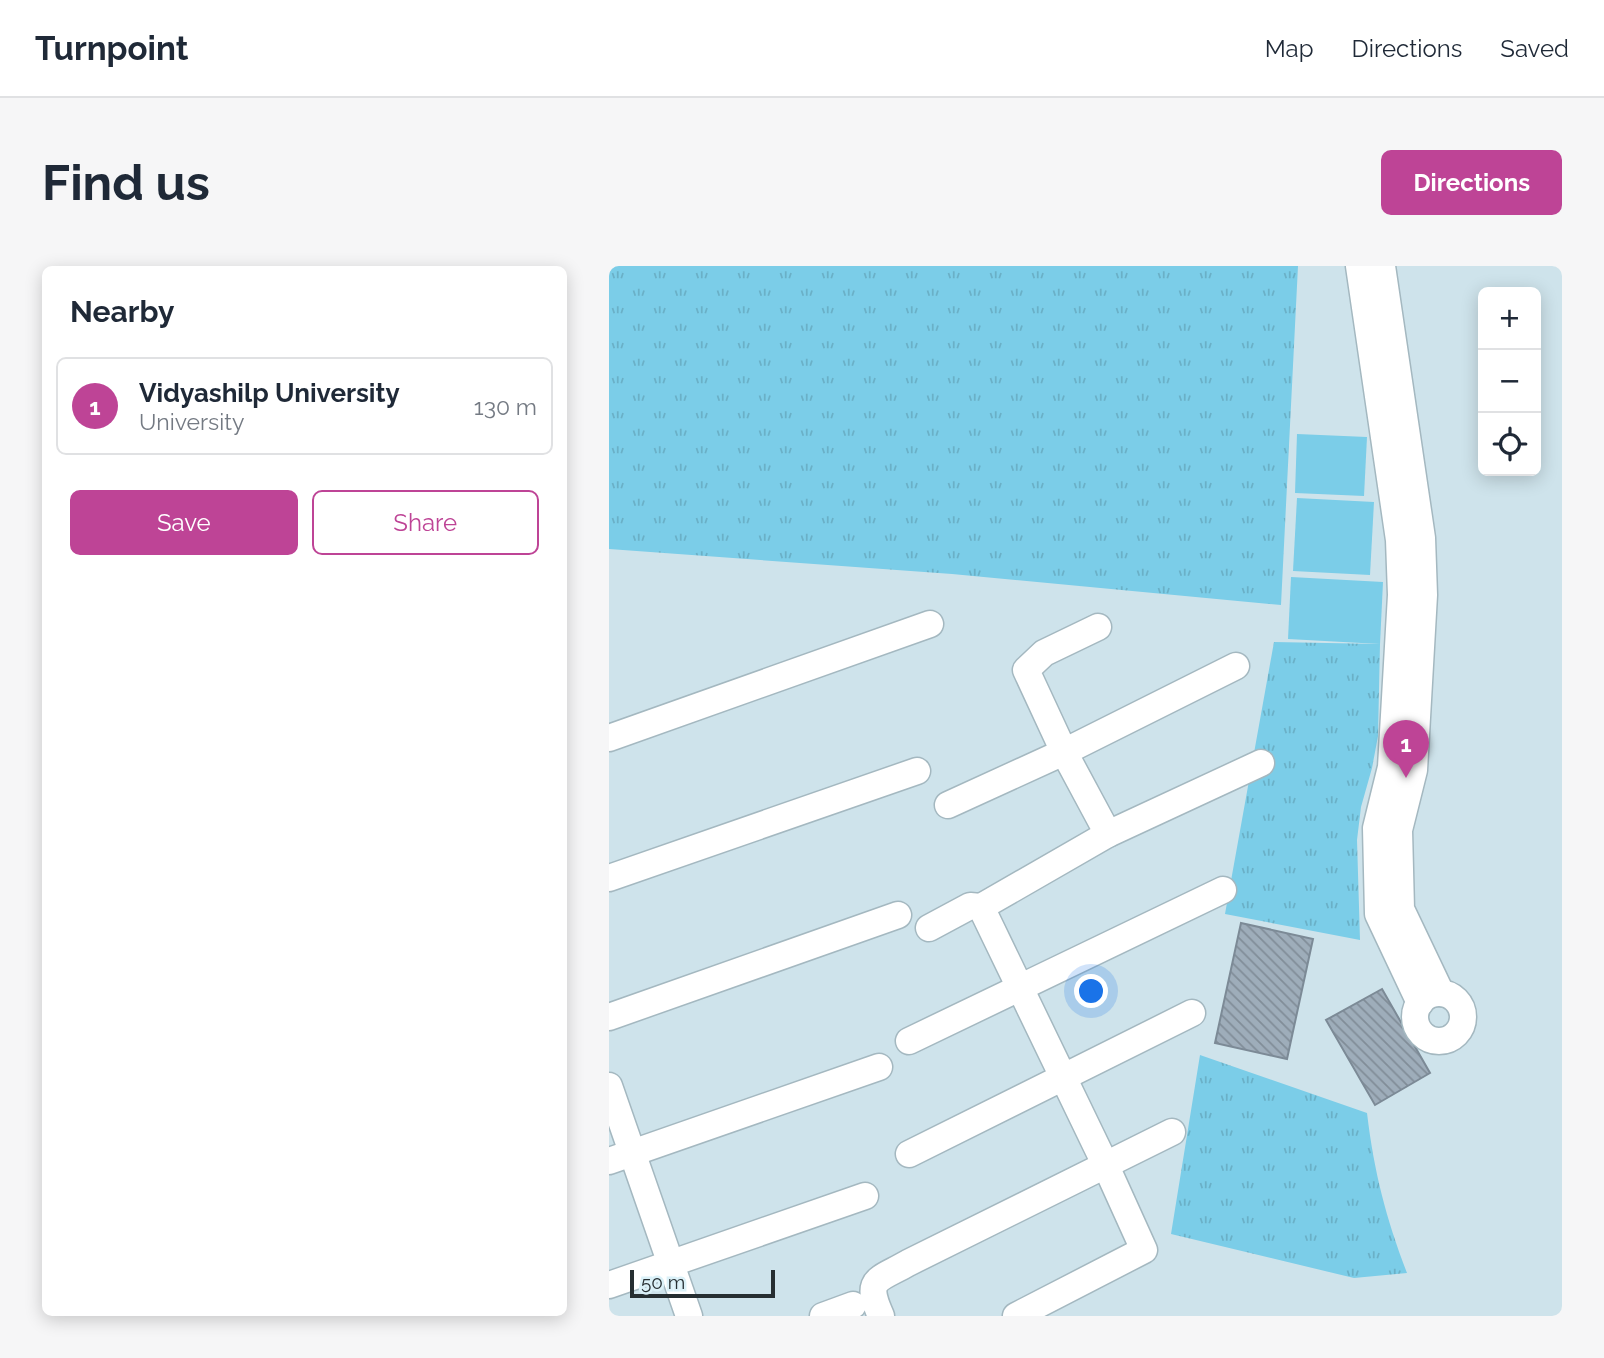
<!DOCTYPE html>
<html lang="en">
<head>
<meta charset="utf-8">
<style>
	:root { --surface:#fff; --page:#f6f6f7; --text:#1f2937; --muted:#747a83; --line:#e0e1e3; --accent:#be4496 }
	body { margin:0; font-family:Raleway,sans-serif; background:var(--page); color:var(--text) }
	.controls { position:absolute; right:21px; top:21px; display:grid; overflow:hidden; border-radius:10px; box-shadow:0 4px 18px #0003 }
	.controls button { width:63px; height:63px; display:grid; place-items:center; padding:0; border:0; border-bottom:2px solid var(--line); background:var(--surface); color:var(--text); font:35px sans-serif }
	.scale { position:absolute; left:21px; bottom:18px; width:145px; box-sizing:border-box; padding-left:7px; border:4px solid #262e31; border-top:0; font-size:19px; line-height:24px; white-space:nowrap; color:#262e31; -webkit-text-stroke:5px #dbf1f8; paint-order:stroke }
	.you { position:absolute; left:483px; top:726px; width:24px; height:24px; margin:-18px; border:5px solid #fff; border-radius:50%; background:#1a73e8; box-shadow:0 0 0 10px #1a73e833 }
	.badge { display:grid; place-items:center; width:46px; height:46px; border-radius:50%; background:var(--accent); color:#fff; font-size:23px; font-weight:700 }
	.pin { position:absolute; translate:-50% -58px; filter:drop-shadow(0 2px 4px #0008) }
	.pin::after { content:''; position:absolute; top:37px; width:24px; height:21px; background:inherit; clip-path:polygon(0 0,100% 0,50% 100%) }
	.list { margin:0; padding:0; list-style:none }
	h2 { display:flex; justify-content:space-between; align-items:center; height:91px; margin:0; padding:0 28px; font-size:30px }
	h2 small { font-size:23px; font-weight:400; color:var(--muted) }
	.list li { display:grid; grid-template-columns:46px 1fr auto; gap:21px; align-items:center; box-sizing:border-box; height:98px; margin:0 14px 14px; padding:0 14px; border:2px solid var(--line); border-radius:10px }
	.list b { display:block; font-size:26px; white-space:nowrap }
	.list p { margin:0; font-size:23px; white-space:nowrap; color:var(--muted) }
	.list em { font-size:23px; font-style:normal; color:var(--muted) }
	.actions { display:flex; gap:14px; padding:21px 28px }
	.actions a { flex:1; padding:16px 0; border:2px solid var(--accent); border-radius:10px; text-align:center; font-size:24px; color:var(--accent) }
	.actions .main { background:var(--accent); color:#fff }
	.icon { flex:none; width:38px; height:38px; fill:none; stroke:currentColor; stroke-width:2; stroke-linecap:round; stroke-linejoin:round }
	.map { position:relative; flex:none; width:953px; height:1050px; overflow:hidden; border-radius:10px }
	header { display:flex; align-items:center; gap:42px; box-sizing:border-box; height:98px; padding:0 35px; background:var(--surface); border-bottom:2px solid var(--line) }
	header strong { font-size:33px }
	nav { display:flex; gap:38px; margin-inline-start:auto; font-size:24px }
	.intro { display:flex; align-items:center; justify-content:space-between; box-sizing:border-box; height:168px; padding:0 42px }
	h1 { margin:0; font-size:49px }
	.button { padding:18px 32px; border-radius:10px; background:var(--accent); color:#fff; font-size:24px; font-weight:700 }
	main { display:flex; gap:42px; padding:0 42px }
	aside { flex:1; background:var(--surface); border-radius:10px; box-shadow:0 4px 18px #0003 }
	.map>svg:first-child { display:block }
	.grass { fill:url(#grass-tufts) }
	.park { fill:#7bcde8 }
	.building { fill:url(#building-back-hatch); stroke:#7c8a96; stroke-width:2 }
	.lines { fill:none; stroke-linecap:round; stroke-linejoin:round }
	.minor-casing { stroke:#a4b8c0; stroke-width:29 }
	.minor { stroke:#fff; stroke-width:26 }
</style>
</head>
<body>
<header>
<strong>Turnpoint</strong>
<nav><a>Map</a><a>Directions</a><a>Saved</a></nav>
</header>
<div class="intro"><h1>Find us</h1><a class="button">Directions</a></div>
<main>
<aside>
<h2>Nearby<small></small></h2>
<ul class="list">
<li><span class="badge">1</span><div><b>Vidyashilp University</b><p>University</p></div><em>130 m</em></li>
</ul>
<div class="actions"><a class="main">Save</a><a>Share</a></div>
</aside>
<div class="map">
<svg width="953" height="1050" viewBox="0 0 953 1050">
	<defs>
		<pattern id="grass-tufts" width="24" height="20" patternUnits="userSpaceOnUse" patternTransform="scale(1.75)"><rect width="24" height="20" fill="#7bcde8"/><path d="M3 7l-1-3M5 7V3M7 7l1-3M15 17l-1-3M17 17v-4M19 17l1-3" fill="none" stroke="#6ab0c7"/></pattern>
		<pattern id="building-back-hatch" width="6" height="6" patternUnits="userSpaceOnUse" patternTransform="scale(1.75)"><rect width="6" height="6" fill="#9eadba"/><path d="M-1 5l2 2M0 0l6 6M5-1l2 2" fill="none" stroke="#818d98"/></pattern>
	</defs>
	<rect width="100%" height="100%" fill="#cee3eb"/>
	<g class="grass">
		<polygon points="6,0 689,0 672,339 343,308 0,283 0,2"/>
		<polygon points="665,376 771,378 769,470 763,502 752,541 748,574 751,674 616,648"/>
		<path d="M591,789L758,847C765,906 777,952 798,1007L745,1012L562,968Z"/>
	</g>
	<g class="park">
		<polygon points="688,168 758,171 755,230 686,227"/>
		<polygon points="688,232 765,236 761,309 684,305"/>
		<polygon points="682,311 774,316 771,378 679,373"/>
	</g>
	<g class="building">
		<polygon points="632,657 704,673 678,793 606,777"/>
		<polygon points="773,723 821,807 766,839 717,754"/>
	</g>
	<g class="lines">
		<g class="minor-casing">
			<g id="minor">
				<polyline points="750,0 790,274 792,329 782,501 767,562 769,648 811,737"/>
				<polyline points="773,0 813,272 815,329 805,504 790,564 792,643 832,727"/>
				<polyline points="489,361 435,387 417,404 455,486 499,568"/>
				<polyline points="0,472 321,358"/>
				<polyline points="339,539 455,486 627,400"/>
				<polyline points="0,612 308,505"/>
				<polyline points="372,641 497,900 535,984 407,1050"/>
				<polyline points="320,662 361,640 372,641 499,568 652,497"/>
				<circle cx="830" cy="751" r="24"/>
				<polyline points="0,751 289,649"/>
				<polyline points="300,775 614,624"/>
				<polyline points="0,820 80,1050"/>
				<polyline points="300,888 583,747"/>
				<polyline points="0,895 270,801"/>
				<polyline points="0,1019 256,930"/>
				<polyline points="214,1050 244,1039"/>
				<path d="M272,1050C255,1012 268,1015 299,997L563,866"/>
			</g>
		</g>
		<use href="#minor" class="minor"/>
	</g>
</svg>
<div class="controls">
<button>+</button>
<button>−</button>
<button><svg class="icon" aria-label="locate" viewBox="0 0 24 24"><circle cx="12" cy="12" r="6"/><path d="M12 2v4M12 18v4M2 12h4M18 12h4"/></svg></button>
</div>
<div class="scale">50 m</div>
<div class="you"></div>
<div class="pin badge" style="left:797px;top:512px">1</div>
</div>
</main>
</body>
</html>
